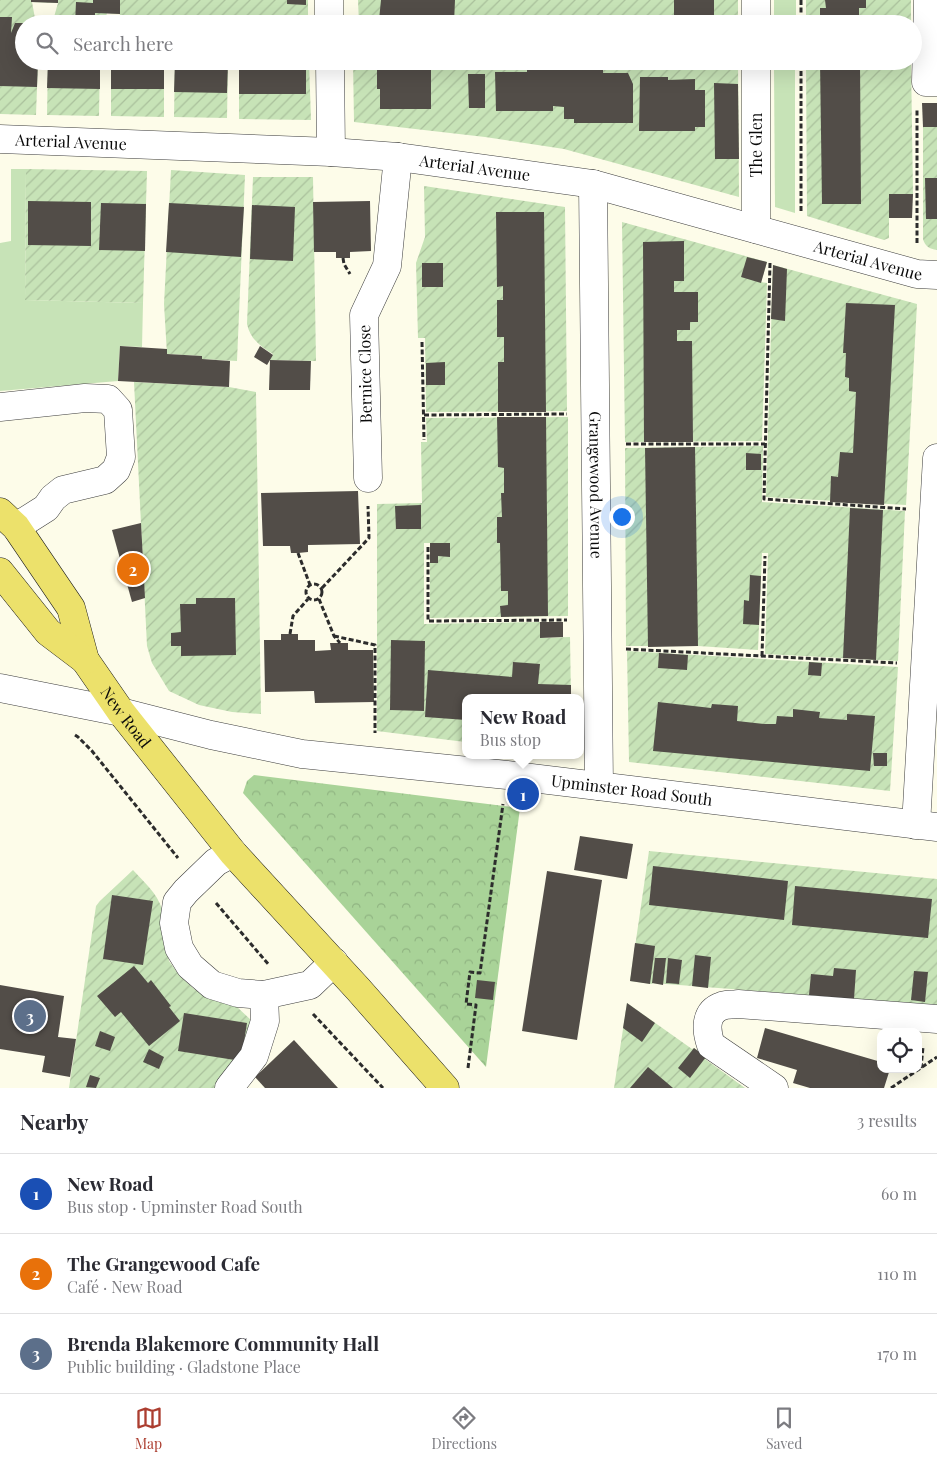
<!DOCTYPE html>
<html lang="en">
<head>
<meta charset="utf-8">
<style>
	:root { --surface:#fff; --page:#f2f2f3; --text:#2b2b33; --muted:#7c7c81; --line:#e1e1e2; --accent:#ac3e30 }
	body { margin:0; font-family:"Playfair Display",serif; background:var(--page); color:var(--text) }
	.controls { position:absolute; right:15px; bottom:15px; display:grid; overflow:hidden; border-radius:10px; box-shadow:0 5px 20px #0002 }
	.controls button { width:45px; height:45px; display:grid; place-items:center; padding:0; border:0; border-bottom:1px solid var(--line); background:var(--surface); color:var(--text); font:25px sans-serif }
	.you { position:absolute; left:621px; top:516px; width:18px; height:18px; margin:-12px; border:4px solid #fff; border-radius:50%; background:#1a73e8; box-shadow:0 0 0 8px #1a73e833 }
	.badge { display:grid; place-items:center; width:32px; height:32px; border-radius:50%; background:var(--accent); color:#fff; font-size:16px; font-weight:700 }
	.pin { position:absolute; translate:-50% -50%; border:2px solid #fff; box-shadow:0 1px 5px #0006 }
	.popup { position:absolute; left:462px; top:694px; width:122px; height:65px; box-sizing:border-box; display:grid; place-content:center; border-radius:10px; background:var(--surface); filter:drop-shadow(0 1px 4px #0005); font-size:16px; white-space:nowrap; color:var(--muted) }
	.popup b { font-size:19px; color:var(--text) }
	.popup::after { content:''; position:absolute; left:50%; top:100%; margin-left:-10px; border:10px solid transparent; border-top-color:var(--surface) }
	.list { margin:0; padding:0; list-style:none }
	h2 { display:flex; justify-content:space-between; align-items:center; height:65px; margin:0; padding:0 20px; font-size:21px }
	h2 small { font-size:16px; font-weight:400; color:var(--muted) }
	.list li { display:grid; grid-template-columns:32px 1fr auto; gap:15px; align-items:center; box-sizing:border-box; height:80px; padding:0 20px; border-top:1px solid var(--line) }
	.list b { display:block; font-size:19px; white-space:nowrap }
	.list p { margin:0; font-size:16px; white-space:nowrap; color:var(--muted) }
	.list em { font-size:16px; font-style:normal; color:var(--muted) }
	.icon { flex:none; width:28px; height:28px; fill:none; stroke:currentColor; stroke-width:2; stroke-linecap:round; stroke-linejoin:round }
	.map { position:relative; flex:none; width:937px; height:1088px; overflow:hidden }
	.search { position:absolute; background:var(--surface); box-shadow:0 5px 20px #0002; left:15px; right:15px; top:15px; height:55px; display:flex; align-items:center; gap:12px; box-sizing:border-box; padding:0 18px; border-radius:28px; color:var(--muted); font-size:19px }
	.sheet { height:305px; background:var(--surface) }
	nav { display:flex; justify-content:space-around; align-items:center; box-sizing:border-box; height:70px; border-top:1px solid var(--line); background:var(--surface); font-size:14px; color:var(--muted) }
	nav a { display:grid; justify-items:center; gap:2px }
	nav .on { color:var(--accent) }
	.map>svg:first-child { display:block }
	.grass { fill:#c7e3b7 }
	.forest { fill:url(#forest-crowns) }
	.garden { fill:url(#garden-furrows) }
	.building { fill:#524d48 }
	.lines { fill:none; stroke-linecap:round; stroke-linejoin:round }
	.minor-casing { stroke:#3d3d3d; stroke-width:29 }
	.major-casing { stroke:#1b1b1b; stroke-width:29 }
	.path { stroke:#2c2c2c; stroke-width:3; stroke-dasharray:5 2.5; stroke-linecap:butt }
	.minor { stroke:#fff; stroke-width:28 }
	.major { stroke:#ece16b; stroke-width:28 }
	.labels { text-anchor:middle; stroke-width:5; stroke-linejoin:round; paint-order:stroke }
	.street-label { font-size:16px; fill:#0a0a0a; stroke:#fff }
</style>
</head>
<body>
<div class="map">
<svg width="937" height="1088" viewBox="0 0 937 1088">
	<defs>
		<pattern id="forest-crowns" width="20" height="18" patternUnits="userSpaceOnUse" patternTransform="scale(1.25)"><rect width="20" height="18" fill="#a9d398"/><path d="M2 6a3 3 0 1 1 6 0M12 15a3 3 0 1 1 6 0" fill="none" stroke="#90b482"/></pattern>
		<pattern id="garden-furrows" width="10" height="10" patternUnits="userSpaceOnUse" patternTransform="scale(1.25)"><rect width="10" height="10" fill="#c7e3b7"/><path d="M-1 1l2-2M0 10L10 0M9 11l2-2" fill="none" stroke="#aac19c"/></pattern>
	</defs>
	<rect width="100%" height="100%" fill="#fdfce9"/>
	<g class="grass">
		<rect x="774" y="0" width="22" height="24"/>
		<polygon points="774,69 795,69 795,213 775,207"/>
		<polygon points="11,169 26,169 25,300 143,303 142,347 120,346 118,381 0,391 0,243 11,241"/>
	</g>
	<polygon class="forest" points="254,775 520,808 486,1067 243,793 247,781"/>
	<g class="garden">
		<polygon points="0,0 308,0 308,24 179,24 171,17 166,24 115,24 120,14 107,13 104,24 52,24 58,3 32,2 36,24 24,24 24,61 38,61 36,115 0,114"/>
		<polygon points="358,0 738,0 738,24 359,24"/>
		<rect x="806" y="0" width="105" height="24"/>
		<polygon points="48,61 100,61 99,116 47,115"/>
		<polygon points="111,61 164,61 164,117 111,116"/>
		<polygon points="175,61 228,61 227,118 174,117"/>
		<polygon points="239,61 309,61 311,120 239,119"/>
		<polygon points="353,61 738,61 739,197 564,149 485,137 354,122"/>
		<polygon points="806,61 911,61 913,194 889,194 889,238 884,240 807,216"/>
		<path d="M923,127H937V250C929,249 925,246 923,239Z"/>
		<polygon points="26,169 147,171 143,303 25,300"/>
		<polygon points="171,170 245,175 237,361 202,359 202,356 167,354 164,304"/>
		<path d="M253,177H313L316,361L270,360L273,354C261,347 250,339 247,324Z"/>
		<polygon points="424,186 565,207 567,411 426,412 425,338 418,338 416,263 425,237"/>
		<polygon points="622,222 767,262 761,282 767,283 762,441 625,442"/>
		<polygon points="773,265 917,304 906,505 766,497"/>
		<polygon points="134,382 229,387 256,392 261,714 232,712 199,705 169,691 152,663 147,646"/>
		<polygon points="568,417 568,616 430,618 430,543 424,543 424,624 540,622 541,638 570,637 571,698 466,698 465,742 377,731 377,504 422,503 421,442 427,442 426,418"/>
		<polygon points="763,446 762,502 905,511 898,661 765,654 768,553 762,553 758,650 698,646 626,646 625,448"/>
		<polygon points="627,651 898,667 890,791 629,762"/>
		<polygon points="649,851 937,879 937,1005 653,983 652,984 630,981"/>
		<path d="M133,870C144,882 157,893 162,909L169,961L179,975L194,989L204,995L236,1006L252,1021L257,1030L222,1088H69L96,906L100,901Z"/>
		<polygon points="627,1003 692,1049 694,1048 706,1057 705,1059 745,1088 614,1088"/>
	</g>
	<g class="building">
		<polygon points="31,0 58,0 58,3 31,2"/>
		<polygon points="93,0 120,0 120,14 95,13 95,24 75,24 76,2 93,3"/>
		<polygon points="287,0 306,0 306,5 287,4"/>
		<polygon points="381,0 455,0 454,23 439,23 439,24 415,24 415,22 379,20"/>
		<rect x="674" y="0" width="40" height="24"/>
		<polygon points="825,0 866,0 866,8 859,8 859,24 820,24 820,8 826,8"/>
		<polygon points="0,17 12,17 11,33 15,23 24,23 24,61 38,61 37,87 0,86"/>
		<polygon points="48,61 100,61 100,89 47,88"/>
		<rect x="111" y="61" width="53" height="28"/>
		<polygon points="175,61 228,61 227,93 174,92"/>
		<rect x="239" y="61" width="67" height="33"/>
		<polygon points="377,61 431,61 431,109 380,109 380,89 377,89"/>
		<polygon points="820,61 860,61 861,204 822,204"/>
		<polygon points="527,62 563,62 564,70 603,69 603,73 628,73 633,84 633,123 574,123 574,119 564,119 564,107 553,106 553,111 496,111 495,72 527,72"/>
		<polygon points="468,74 485,74 485,108 469,108"/>
		<polygon points="640,77 668,77 668,80 695,79 695,90 705,90 705,127 695,127 695,131 639,131"/>
		<polygon points="714,83 738,84 739,159 715,159"/>
		<polygon points="922,103 937,103 937,127 923,127"/>
		<polygon points="925,178 937,178 937,219 926,219"/>
		<polygon points="889,194 913,194 912,218 889,218"/>
		<polygon points="28,201 91,202 91,246 28,245"/>
		<polygon points="370,201 371,251 350,252 350,258 336,258 336,252 314,252 313,202"/>
		<polygon points="101,203 146,204 145,251 99,250"/>
		<polygon points="169,203 244,207 241,257 166,252"/>
		<polygon points="252,205 295,207 293,261 250,259"/>
		<polygon points="496,212 544,212 546,412 498,412 498,362 504,362 504,337 497,337 497,300 503,300 503,286 497,287"/>
		<polygon points="684,241 684,281 674,281 674,292 698,292 698,322 690,322 690,330 677,330 677,341 692,341 693,442 644,442 643,242"/>
		<polygon points="747,257 767,262 761,283 741,277"/>
		<rect x="422" y="263" width="21" height="24"/>
		<polygon points="773,265 787,269 785,321 771,319"/>
		<polygon points="846,303 895,305 884,505 830,502 831,476 838,477 840,452 853,453 856,392 849,391 849,378 845,377 846,353 843,353"/>
		<polygon points="120,346 167,349 167,354 202,356 202,359 230,361 229,387 118,381"/>
		<polygon points="260,346 273,355 267,365 254,357"/>
		<polygon points="270,360 311,361 310,390 269,390"/>
		<polygon points="445,362 445,385 426,385 426,363"/>
		<polygon points="497,417 546,417 548,616 501,617 500,606 508,605 508,591 501,591 500,543 497,543 497,517 502,517 501,493 504,493 504,468 498,467"/>
		<polygon points="695,447 698,646 648,647 645,448"/>
		<polygon points="746,453 761,454 761,470 746,470"/>
		<polygon points="358,491 360,544 308,545 308,552 298,553 291,553 290,546 263,546 261,493"/>
		<polygon points="421,505 421,529 396,529 395,506"/>
		<polygon points="850,508 883,510 876,660 843,658"/>
		<polygon points="141,523 145,598 132,602 112,530"/>
		<polygon points="430,543 450,543 450,557 438,556 438,563 430,563"/>
		<polygon points="750,575 761,576 759,625 743,624 744,600 749,601"/>
		<polygon points="196,598 235,598 236,655 181,656 181,646 171,646 171,633 181,632 180,604 196,604"/>
		<polygon points="540,622 563,622 563,637 540,638"/>
		<polygon points="281,634 298,634 298,640 315,640 315,651 331,650 330,643 348,643 348,650 373,650 374,702 315,703 314,691 265,692 264,640 281,640"/>
		<polygon points="391,640 425,641 424,711 390,710"/>
		<polygon points="659,653 688,655 687,670 658,668"/>
		<polygon points="513,662 540,664 538,684 571,685 571,698 466,698 466,720 425,717 428,670 512,677"/>
		<polygon points="809,662 822,663 821,676 808,675"/>
		<polygon points="658,702 711,708 712,704 738,706 737,721 764,724 776,724 777,716 793,717 793,709 820,712 819,718 847,720 847,714 875,716 870,771 653,751"/>
		<polygon points="873,753 887,753 887,766 874,766"/>
		<polygon points="580,836 633,844 627,879 574,870"/>
		<polygon points="653,866 788,881 784,920 649,905"/>
		<polygon points="547,871 602,880 577,1040 522,1031"/>
		<polygon points="795,886 932,899 928,938 792,925"/>
		<polygon points="112,895 153,901 143,965 103,959"/>
		<polygon points="635,943 655,946 650,984 630,981"/>
		<polygon points="695,955 711,957 708,988 692,986"/>
		<polygon points="655,958 666,958 663,985 652,983"/>
		<polygon points="668,958 682,960 679,984 666,983"/>
		<polygon points="134,966 148,983 151,980 171,1006 169,1007 180,1021 149,1046 121,1012 115,1017 97,996"/>
		<polygon points="834,968 856,970 854,999 809,995 811,974 833,976"/>
		<polygon points="914,971 928,972 925,1002 911,1000"/>
		<polygon points="477,980 495,982 493,1000 475,998"/>
		<polygon points="0,985 64,996 58,1037 76,1039 70,1077 42,1072 45,1056 0,1049"/>
		<polygon points="627,1003 655,1023 642,1042 623,1028"/>
		<polygon points="184,1013 247,1023 241,1061 178,1051"/>
		<polygon points="765,1028 881,1062 881,1069 890,1069 884,1088 810,1088 793,1083 797,1070 757,1058"/>
		<polygon points="100,1031 115,1037 110,1051 95,1046"/>
		<polygon points="294,1040 338,1088 265,1088 255,1077"/>
		<polygon points="694,1048 706,1057 690,1078 678,1068"/>
		<polygon points="149,1049 164,1057 159,1069 143,1062"/>
		<polygon points="648,1067 666,1082 673,1088 630,1088"/>
		<polygon points="90,1075 100,1078 96,1088 86,1087"/>
	</g>
	<g class="lines">
		<g class="minor-casing">
			<g id="minor">
				<polyline points="329,0 329,24"/>
				<polyline points="928,0 926,82 937,82"/>
				<polyline points="756,24 756,0"/>
				<polyline points="330,61 331,152"/>
				<polyline points="756,61 756,229"/>
				<path id="s1" d="M0,139L331,152L398,157L593,184L917,274L937,275"/>
				<path id="s2" d="M593,184L599,786"/>
				<polyline points="0,407 85,398 108,399 118,410 121,457 116,470 105,480 63,490 53,498 46,508 16,527"/>
				<polyline points="368,478 364,315 387,266 398,157"/>
				<path id="s3" d="M0,688L121,712L211,735L302,754L507,775L937,827"/>
				<polyline points="916,825 937,458"/>
				<polyline points="233,853 216,862 186,891 177,902 174,923 179,948 190,966 212,985 238,993 264,995 310,985 334,962"/>
				<polyline points="229,1088 254,1056 265,1021 264,995"/>
				<path d="M774,1088L711,1045C706,1031 704,1012 722,1006C726,1004 733,1005 738,1004L937,1019"/>
			</g>
		</g>
		<g class="major-casing">
			<g id="major">
				<path id="s4" d="M0,512L16,527L71,608L85,660L121,712L233,853L358,989L445,1088"/>
				<polyline points="0,572 48,632 85,660"/>
			</g>
		</g>
		<g class="path">
			<polyline points="801,0 801,24"/>
			<polyline points="784,65 801,65"/>
			<polyline points="801,211 801,61"/>
			<polyline points="917,243 917,109"/>
			<polyline points="343,258 344,264 350,274"/>
			<polyline points="770,263 764,499 906,509"/>
			<polyline points="422,342 424,440"/>
			<polyline points="424,415 567,414"/>
			<polyline points="626,444 765,444"/>
			<polyline points="428,547 428,621 567,620"/>
			<polyline points="298,553 310,585"/>
			<circle cx="314" cy="592" r="8"/>
			<polyline points="322,588 369,538 368,506"/>
			<polyline points="319,599 334,636 340,643"/>
			<polyline points="290,634 293,616 308,599"/>
			<polyline points="334,636 375,645 375,733"/>
			<polyline points="626,649 897,663"/>
			<polyline points="762,656 765,556"/>
			<polyline points="75,735 78,737 92,751 178,858"/>
			<polyline points="216,903 269,965"/>
			<polyline points="313,1014 383,1088"/>
			<polyline points="468,1068 476,1005 466,1004 470,972 480,973 503,804"/>
			<polyline points="921,1068 923,1047"/>
			<polyline points="891,1088 937,1057"/>
		</g>
		<use href="#minor" class="minor"/>
		<use href="#major" class="major"/>
	</g>
	<g class="labels">
		<g class="street-label">
			<text dy="6" stroke="none"><textPath href="#s1" startOffset="71">Arterial Avenue</textPath></text>
			<text transform="translate(756 145) rotate(-90)" y="6">The Glen</text>
			<text dy="6" stroke="none"><textPath href="#s1" startOffset="476">Arterial Avenue</textPath></text>
			<text dy="6" stroke="none"><textPath href="#s1" startOffset="881">Arterial Avenue</textPath></text>
			<text transform="translate(365 374) rotate(-91)" y="6">Bernice Close</text>
			<text dy="6" stroke="none"><textPath href="#s2" startOffset="301">Grangewood Avenue</textPath></text>
			<text dy="6" stroke="none"><textPath href="#s4" startOffset="244">New Road</textPath></text>
			<text dy="6" stroke="none"><textPath href="#s3" startOffset="641">Upminster Road South</textPath></text>
		</g>
	</g>
</svg>
<div class="controls">
<button><svg class="icon" aria-label="locate" viewBox="0 0 24 24"><circle cx="12" cy="12" r="6"/><path d="M12 2v4M12 18v4M2 12h4M18 12h4"/></svg></button>
</div>
<div class="you"></div>
<div class="pin badge" style="left:523px;top:794px;background:#1a4fb4">1</div>
<div class="popup"><b>New Road</b>Bus stop</div>
<div class="pin badge" style="left:133px;top:569px;background:#e8710a">2</div>
<div class="pin badge" style="left:30px;top:1016px;background:#5c6f8a">3</div>
<div class="search"><svg class="icon" aria-label="search" viewBox="0 0 24 24"><circle cx="10" cy="10" r="6"/><path d="M15 15l6 6"/></svg>Search here</div>
</div>
<section class="sheet">
<h2>Nearby<small>3 results</small></h2>
<ul class="list">
<li><span class="badge" style="background:#1a4fb4">1</span><div><b>New Road</b><p>Bus stop · Upminster Road South</p></div><em>60 m</em></li>
<li><span class="badge" style="background:#e8710a">2</span><div><b>The Grangewood Cafe</b><p>Café · New Road</p></div><em>110 m</em></li>
<li><span class="badge" style="background:#5c6f8a">3</span><div><b>Brenda Blakemore Community Hall</b><p>Public building · Gladstone Place</p></div><em>170 m</em></li>
</ul>
</section>
<nav>
<a class="on"><svg class="icon" aria-label="map" viewBox="0 0 24 24"><path d="M3 6l6-2 6 2 6-2v14l-6 2-6-2-6 2zM9 4v14M15 6v14"/></svg>Map</a>
<a><svg class="icon" aria-label="directions" viewBox="0 0 24 24"><path d="M12 3l9 9-9 9-9-9zM9 14v-3h6M13 9l2 2-2 2"/></svg>Directions</a>
<a><svg class="icon" aria-label="saved" viewBox="0 0 24 24"><path d="M7 4h10v16l-5-4-5 4z"/></svg>Saved</a>
</nav>
</body>
</html>
